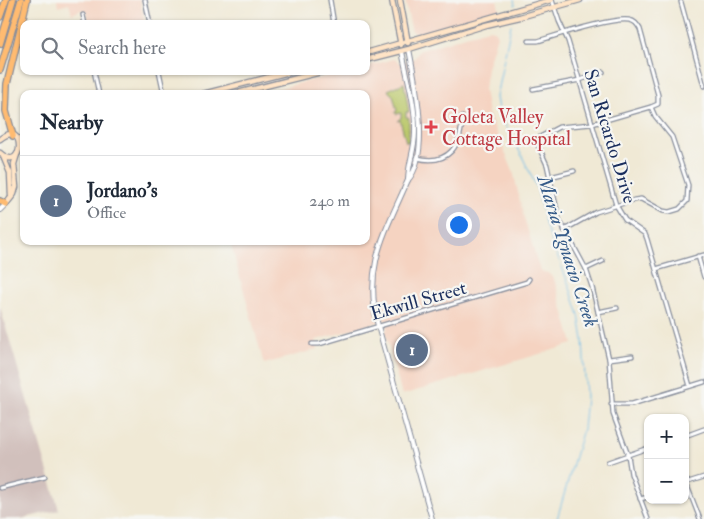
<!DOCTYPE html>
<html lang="en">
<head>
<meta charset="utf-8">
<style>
	:root { --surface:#fff; --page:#f6f6f7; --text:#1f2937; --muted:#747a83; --line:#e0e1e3; --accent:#0b8043 }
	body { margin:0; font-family:"IM FELL Double Pica",serif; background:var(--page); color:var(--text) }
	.controls { position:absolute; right:15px; bottom:15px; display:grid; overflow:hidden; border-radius:10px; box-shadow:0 1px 4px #0004 }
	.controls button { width:45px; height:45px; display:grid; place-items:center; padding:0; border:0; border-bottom:1px solid var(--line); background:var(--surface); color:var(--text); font:25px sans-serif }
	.you { position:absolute; left:458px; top:224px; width:18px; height:18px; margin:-12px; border:4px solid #fff; border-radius:50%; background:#1a73e8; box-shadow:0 0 0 8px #1a73e833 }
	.badge { display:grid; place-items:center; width:32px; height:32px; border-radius:50%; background:var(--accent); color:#fff; font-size:16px; font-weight:700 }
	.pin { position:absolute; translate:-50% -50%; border:2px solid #fff; box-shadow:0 1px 5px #0006 }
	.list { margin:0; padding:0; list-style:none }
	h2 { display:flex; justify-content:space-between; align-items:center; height:65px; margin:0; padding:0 20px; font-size:21px }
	h2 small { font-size:16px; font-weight:400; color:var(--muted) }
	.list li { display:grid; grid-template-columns:32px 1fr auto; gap:15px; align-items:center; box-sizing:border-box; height:90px; padding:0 20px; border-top:1px solid var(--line) }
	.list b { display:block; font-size:19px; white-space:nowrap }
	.list p { margin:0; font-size:16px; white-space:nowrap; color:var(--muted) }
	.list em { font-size:16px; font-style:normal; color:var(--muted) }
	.icon { flex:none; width:28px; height:28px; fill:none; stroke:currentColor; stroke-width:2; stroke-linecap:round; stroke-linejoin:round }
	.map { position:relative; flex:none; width:704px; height:519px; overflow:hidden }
	.search { position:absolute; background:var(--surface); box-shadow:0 1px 4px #0004; left:20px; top:20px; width:350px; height:55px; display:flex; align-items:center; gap:12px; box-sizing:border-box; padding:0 18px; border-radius:10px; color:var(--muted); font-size:19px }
	.panel { position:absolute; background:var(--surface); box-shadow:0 1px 4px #0004; left:20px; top:90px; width:350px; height:155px; border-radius:10px }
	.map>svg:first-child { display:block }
	.built { fill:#f5d3c1 }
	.industrial { fill:#d1c0bc }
	.green { fill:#bac769; stroke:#6a7b64 }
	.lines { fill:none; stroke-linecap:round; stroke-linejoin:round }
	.stream { stroke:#6ebde9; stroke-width:1 }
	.minor-casing { stroke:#868c9a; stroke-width:5.5 }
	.tertiary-casing { stroke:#868c9a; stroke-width:6 }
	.secondary-casing { stroke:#868c9a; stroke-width:7 }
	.motorway-casing { stroke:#868c9a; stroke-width:8 }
	.minor { stroke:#fff; stroke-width:3 }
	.tertiary { stroke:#fff; stroke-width:4 }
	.secondary { stroke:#ffe4c6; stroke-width:4.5 }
	.motorway { stroke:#ffbb71; stroke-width:5.5 }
	.health-dot { fill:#e0444e; stroke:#f6f6f2; stroke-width:2 }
	.labels { text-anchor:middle; stroke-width:4.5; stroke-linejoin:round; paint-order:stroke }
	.health-label { font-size:19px; fill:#be3a42; stroke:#f6f6f2; text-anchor:start }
	.street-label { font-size:19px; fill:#1b2f5e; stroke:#f6f6f2 }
	.water-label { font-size:20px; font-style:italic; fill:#345a88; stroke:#f6f6f2 }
</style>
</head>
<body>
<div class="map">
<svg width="704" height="519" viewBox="0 0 704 519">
	<rect width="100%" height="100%" fill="#f6f6f2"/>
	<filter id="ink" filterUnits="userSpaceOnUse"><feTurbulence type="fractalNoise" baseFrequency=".02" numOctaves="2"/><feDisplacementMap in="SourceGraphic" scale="10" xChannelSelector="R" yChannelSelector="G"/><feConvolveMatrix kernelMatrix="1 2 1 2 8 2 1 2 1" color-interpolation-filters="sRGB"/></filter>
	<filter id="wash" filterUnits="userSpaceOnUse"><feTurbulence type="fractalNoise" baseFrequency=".0096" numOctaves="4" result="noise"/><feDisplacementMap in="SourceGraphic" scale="20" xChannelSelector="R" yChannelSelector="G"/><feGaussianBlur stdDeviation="1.12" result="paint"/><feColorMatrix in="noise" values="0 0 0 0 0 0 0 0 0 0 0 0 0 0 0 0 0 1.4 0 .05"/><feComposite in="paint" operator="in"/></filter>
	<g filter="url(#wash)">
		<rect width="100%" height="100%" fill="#f0e9d5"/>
		<g class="built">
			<polygon points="57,0 140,0 145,24 89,24 87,12 81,10 72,14 69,4 58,7"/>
			<polygon points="405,0 497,0 499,9 418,34 412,32"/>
			<polygon points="488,29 495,30 497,35 487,68 484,90 488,113 513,171 524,218 540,271 548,273 554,279 573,344 402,395 385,332 387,329 386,320 316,340 318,349 264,364 230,241 366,241 366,94 258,94 343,72 366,71 366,67 369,66 394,59 400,63 415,58 419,51"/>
		</g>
		<polygon class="industrial" points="0,307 59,510 20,519 0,519"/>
		<polygon class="green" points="404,83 409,112 406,112 406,117 409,118 409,142 406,142 400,120 397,121 401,118 401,113 396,114 395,112 397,111 393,95 390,93 388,90"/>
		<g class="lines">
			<g class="stream">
				<polyline points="514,0 515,5"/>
				<polyline points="511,25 496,97 498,109 503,121 521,154 537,188 546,227 569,285 579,315 583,340 586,397 583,429 557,519"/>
			</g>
		</g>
	</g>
	<g filter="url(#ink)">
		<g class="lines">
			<g class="minor-casing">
				<g id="minor">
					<polyline points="145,0 150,24"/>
					<polyline points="330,0 334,24"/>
					<polyline points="552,0 559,21 568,41 616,205 625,220 645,234 647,239 690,386"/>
					<polyline points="681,2 704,86"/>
					<polyline points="83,15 85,24"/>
					<path d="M529,41H538C557,35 612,17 629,20C635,21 637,24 640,29L658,95V104L651,107L592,124L559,127L540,137L537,143L547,165L559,219L586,269L592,287L609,359L613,414L628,455L631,474L648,519"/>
					<polyline points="94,71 99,94"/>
					<polyline points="159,71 164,94"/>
					<polyline points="533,89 580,80 603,72"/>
					<path d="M417,158C449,166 462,145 462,117"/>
					<polyline points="550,177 574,171"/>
					<polyline points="564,230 596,212 634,200 641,199 663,211 669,212 679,209 687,201 688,185 672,137 655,116 651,107"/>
					<polyline points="698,256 704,277"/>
					<polyline points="586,269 603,261"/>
					<polyline points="656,269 704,255"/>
					<polyline points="598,312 617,308"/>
					<polyline points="312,344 319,344 527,282 529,279"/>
					<polyline points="609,359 632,356"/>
					<polyline points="611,404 632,404 704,382"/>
					<polyline points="685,436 704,429"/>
					<polyline points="608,462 648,448"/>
					<polyline points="685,483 704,477"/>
					<polyline points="686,483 700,519"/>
					<polyline points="0,488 45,477"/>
					<polyline points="640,499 648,497"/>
				</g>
			</g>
			<g class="tertiary-casing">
				<g id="tertiary">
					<path d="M409,49C415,81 431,154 408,180C385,233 363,266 378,326L432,519"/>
					<path d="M402,51C407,78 416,105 415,133C415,149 408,164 408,180"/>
					<polyline points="0,210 6,204"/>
				</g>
			</g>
			<g class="secondary-casing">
				<g id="secondary">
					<polyline points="392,0 401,45"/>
					<polyline points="400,0 408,43"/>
					<polyline points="366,53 551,0"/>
					<polyline points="366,60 409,49 486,25 520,17 580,0"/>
					<polyline points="203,94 293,71"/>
					<polyline points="234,94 325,71"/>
					<path d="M0,139C26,118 25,175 0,153"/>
					<polyline points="3,156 10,173 11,196"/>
					<polyline points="6,204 14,194 16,187 14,164 17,154"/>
				</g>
			</g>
			<g class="motorway-casing">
				<g id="motorway">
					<polyline points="0,17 6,0"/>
					<polyline points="0,44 13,0"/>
					<polyline points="0,70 21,0"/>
					<polyline points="13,136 6,111 7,84 27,0"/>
					<polyline points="0,201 6,204"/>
				</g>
			</g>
			<use href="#minor" class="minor"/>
			<use href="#tertiary" class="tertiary"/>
			<use href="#secondary" class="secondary"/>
			<use href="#motorway" class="motorway"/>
		</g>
	</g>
	<path class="health-dot" d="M428.5 119.5h5v5h5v5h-5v5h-5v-5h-5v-5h5z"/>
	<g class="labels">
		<g class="health-label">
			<text x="442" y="123">Goleta Valley<tspan x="442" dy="22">Cottage Hospital</tspan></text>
		</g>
		<g class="street-label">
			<text transform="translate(611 136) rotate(73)" y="7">San Ricardo Drive</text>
			<text transform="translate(418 300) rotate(-16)" y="7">Ekwill Street</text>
		</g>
		<g class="water-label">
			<text transform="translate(568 251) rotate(72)" y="7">Maria Ygnacio Creek</text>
		</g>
	</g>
</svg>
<div class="controls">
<button>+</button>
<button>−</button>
</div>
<div class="you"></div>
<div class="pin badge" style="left:412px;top:350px;background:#5c6f8a">1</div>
<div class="search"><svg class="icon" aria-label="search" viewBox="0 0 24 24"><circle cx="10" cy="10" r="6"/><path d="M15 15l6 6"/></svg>Search here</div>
<section class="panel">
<h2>Nearby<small></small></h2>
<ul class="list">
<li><span class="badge" style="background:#5c6f8a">1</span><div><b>Jordano's</b><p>Office</p></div><em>240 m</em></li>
</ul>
</section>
</div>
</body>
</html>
